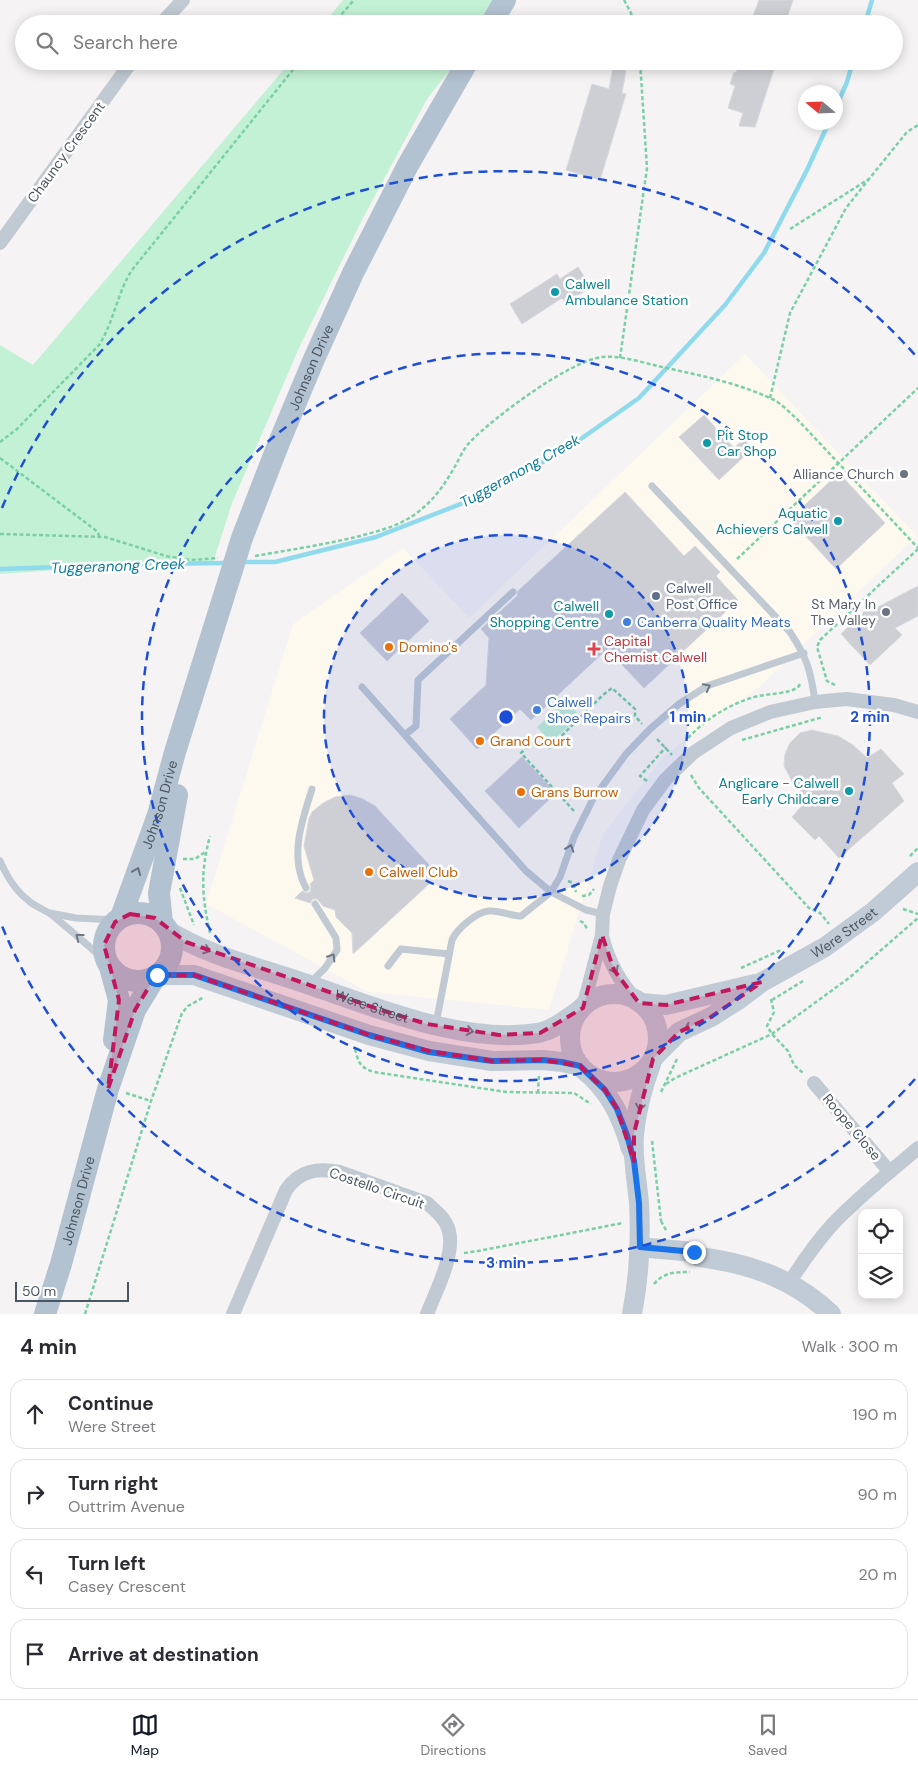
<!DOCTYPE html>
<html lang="en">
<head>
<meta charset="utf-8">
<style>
	:root { --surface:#fff; --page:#f7f7f7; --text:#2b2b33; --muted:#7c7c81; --line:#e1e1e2; --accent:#111827 }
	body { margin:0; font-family:"DM Sans",sans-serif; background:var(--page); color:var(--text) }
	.controls { position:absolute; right:15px; bottom:15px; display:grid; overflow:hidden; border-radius:10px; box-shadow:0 2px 12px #0003 }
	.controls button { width:45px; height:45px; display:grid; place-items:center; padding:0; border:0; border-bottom:1px solid var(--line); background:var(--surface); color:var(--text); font:25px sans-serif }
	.compass { position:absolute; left:798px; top:85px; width:45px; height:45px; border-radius:50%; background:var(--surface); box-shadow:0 2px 12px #0003; rotate:289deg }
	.scale { position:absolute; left:15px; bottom:12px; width:114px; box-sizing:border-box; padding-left:5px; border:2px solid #4a5661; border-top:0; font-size:14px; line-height:18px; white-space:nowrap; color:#4a5661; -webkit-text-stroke:4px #fff; paint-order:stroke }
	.stop { position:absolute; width:15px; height:15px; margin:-11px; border:4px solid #1a73e8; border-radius:50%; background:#fff }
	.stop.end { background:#1a73e8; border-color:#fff; box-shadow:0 1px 5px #0008 }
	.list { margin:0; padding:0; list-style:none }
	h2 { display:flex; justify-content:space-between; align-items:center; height:65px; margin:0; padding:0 20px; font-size:21px }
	h2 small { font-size:16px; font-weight:400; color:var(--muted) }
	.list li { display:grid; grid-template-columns:32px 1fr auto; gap:15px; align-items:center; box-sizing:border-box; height:70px; margin:0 10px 10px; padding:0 10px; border:1px solid var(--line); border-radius:15px }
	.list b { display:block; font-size:19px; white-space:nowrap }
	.list p { margin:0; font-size:16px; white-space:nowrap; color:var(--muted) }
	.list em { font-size:16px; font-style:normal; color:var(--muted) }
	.icon { flex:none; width:28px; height:28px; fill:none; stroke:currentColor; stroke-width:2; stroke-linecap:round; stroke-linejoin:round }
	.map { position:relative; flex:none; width:918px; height:1314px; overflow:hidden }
	.search { position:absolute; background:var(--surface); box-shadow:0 2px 12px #0003; left:15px; right:15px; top:15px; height:55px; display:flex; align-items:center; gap:12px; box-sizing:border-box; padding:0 18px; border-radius:28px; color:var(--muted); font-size:19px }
	.sheet { height:385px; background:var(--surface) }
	nav { display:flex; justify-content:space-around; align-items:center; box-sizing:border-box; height:70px; border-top:1px solid var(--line); background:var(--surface); font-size:14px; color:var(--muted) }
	nav a { display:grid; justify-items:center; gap:2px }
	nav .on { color:var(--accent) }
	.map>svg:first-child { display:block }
	.commercial { fill:#fdf9ef }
	.green { fill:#c3f1d5 }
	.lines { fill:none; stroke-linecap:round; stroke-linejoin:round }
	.stream { stroke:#90daee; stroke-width:4.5 }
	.building { fill:#cdcfd5; stroke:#d7d9de }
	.path { stroke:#7ad0a6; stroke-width:2.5; stroke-dasharray:4 2.5; stroke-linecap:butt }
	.lane { stroke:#c1cad2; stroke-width:7 }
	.street { stroke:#c1cad2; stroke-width:14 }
	.secondary { stroke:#c1cbd6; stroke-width:20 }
	.primary { stroke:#b3c2d1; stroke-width:22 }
	.oneway { stroke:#6e7983 }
	.oneway2 { stroke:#64717d }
	.oneway3 { stroke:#6e7984 }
	.route { stroke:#1a73e8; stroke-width:6 }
	.marked { fill:#c2185b; fill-opacity:0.2; stroke:#c2185b; stroke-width:4; stroke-dasharray:10 6; stroke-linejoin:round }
	.ring { fill:none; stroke:#1d4ed8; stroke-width:2.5; stroke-dasharray:9 6 }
	.culture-dot { fill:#0f9aa8; stroke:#fff; stroke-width:2 }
	.worship-dot { fill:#6b7280; stroke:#fff; stroke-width:2 }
	.service-dot { fill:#5c6f8a; stroke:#fff; stroke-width:2 }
	.shop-dot { fill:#3f7fe0; stroke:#fff; stroke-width:2 }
	.food-dot { fill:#e8710a; stroke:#fff; stroke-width:2 }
	.health-dot { fill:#e0444e; stroke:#fff; stroke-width:2 }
	.labels { text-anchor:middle; stroke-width:5; stroke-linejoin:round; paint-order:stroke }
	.street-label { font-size:14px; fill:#4a5661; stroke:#fff }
	.culture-label { font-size:14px; fill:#0d838f; stroke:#fff; text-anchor:end }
	.worship-label { font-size:14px; fill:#5b616d; stroke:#fff; text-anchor:end }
	.service-label { font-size:14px; fill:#4e5e75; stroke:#fff; text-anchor:start }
	.shop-label { font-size:14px; fill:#366cbe; stroke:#fff; text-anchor:start }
	.health-label { font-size:14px; fill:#be3a42; stroke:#fff; text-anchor:start }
	.food-label { font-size:14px; fill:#c56008; stroke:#fff; text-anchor:start }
	.water-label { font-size:15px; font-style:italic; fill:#0c7c9b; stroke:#fff }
	.centre { fill:#1d4ed8; stroke:#fff; stroke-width:2.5 }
	.ring-label { font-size:15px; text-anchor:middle; font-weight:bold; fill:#1d4ed8; stroke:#fff; stroke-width:5; stroke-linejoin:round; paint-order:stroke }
</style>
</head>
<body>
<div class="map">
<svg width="918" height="1314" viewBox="0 0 918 1314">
	<rect width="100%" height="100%" fill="#f5f3f3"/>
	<polygon class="commercial" points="745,354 917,536 758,688 666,754 603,834 549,1010 368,992 206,904 293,624 403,548 469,618"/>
	<g class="green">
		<polygon points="343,0 505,0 486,24 323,24"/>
		<polygon points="291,61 457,61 427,99 362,220 299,348 232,503 213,563 145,564 0,574 0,345 33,365"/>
		<polygon points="566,701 580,716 551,742 537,727"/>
	</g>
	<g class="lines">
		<g class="stream">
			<polyline points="865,24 872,0"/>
			<polyline points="836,107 847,82 853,61"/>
			<polyline points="242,562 275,562 376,537 476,498 565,450 639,398 725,305 764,253 807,170 829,122"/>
			<polyline points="0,569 145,564 227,563"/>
		</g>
	</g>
	<g class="building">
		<polygon points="759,0 793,0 785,24 753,24 755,17 753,16"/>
		<polygon points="740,61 773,61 771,65 775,66 755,127 739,126 743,113 728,108 735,86 730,84 734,72 736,73"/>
		<polygon points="613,67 626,70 622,93 626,94 600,180 566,170 592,84 609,89"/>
		<polygon points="578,267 591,287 566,303 562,298 522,324 510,304 557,274 560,279"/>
		<polygon points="704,415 734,448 744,439 753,448 719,480 679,437"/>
		<polygon points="839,473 885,523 836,569 790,519"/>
		<polygon points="625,492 684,556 695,546 720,572 716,576 738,600 644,688 607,649 531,720 520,709 477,749 450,719 486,685 489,638 481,629 517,596 518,591"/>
		<polygon points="918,586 918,616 895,628 902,635 870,665 841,634 872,604 876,608"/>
		<polygon points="402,593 429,621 387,661 360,633"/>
		<polygon points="812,730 838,736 853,745 867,758 881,749 904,774 892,783 904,801 839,858 819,836 815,840 792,817 808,799 793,783 784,766 785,754 790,743 800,733"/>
		<polygon points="522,757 556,793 519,828 485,791"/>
		<polygon points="350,795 363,799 375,806 431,867 421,876 429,884 353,954 352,933 336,917 335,910 323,906 317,899 313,899 310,903 295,898 302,891 306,893 310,892 311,888 310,884 314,880 304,846 309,818 312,812 323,803 335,797"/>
	</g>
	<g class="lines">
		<g class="path">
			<polyline points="624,0 631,13 633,24"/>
			<polyline points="333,24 354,0"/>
			<polyline points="790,229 869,179 907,132 918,125"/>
			<polyline points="620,358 647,168 640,61"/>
			<polyline points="770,398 790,313 846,208 869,179"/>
			<path d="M0,442L17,429L99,345C114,322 117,293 132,270L300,61"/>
			<polyline points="0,458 98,532 99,536"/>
			<polyline points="0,534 105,537 166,556 190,560 218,558"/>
			<path d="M255,556C289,550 322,545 356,537C371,533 388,529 402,522C426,510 441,491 454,468C459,460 463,449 470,442C493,418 569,361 602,357C620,355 640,362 658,366C697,375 737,382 774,400C782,404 790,413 797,419L918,548"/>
			<polyline points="737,559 918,388"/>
			<polyline points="835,685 827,681 817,647 820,640 918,549"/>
			<path d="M688,738C705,720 726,706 751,698C765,693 790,695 799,686L800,683"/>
			<polyline points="657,739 672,755"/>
			<polyline points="742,740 823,717"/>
			<polyline points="691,775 699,788 809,908 820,913 829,924"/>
			<polyline points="647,781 640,776 666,747"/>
			<polyline points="574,811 521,753 538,736 549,748 603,695 612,688 635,709 635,716 642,724"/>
			<polyline points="910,856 918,848"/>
			<polyline points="183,859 195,859 205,852"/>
			<polyline points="568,881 573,883 576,892"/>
			<polyline points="180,888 194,925"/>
			<polyline points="582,896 589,895 594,889"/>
			<polyline points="903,909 918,914"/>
			<polyline points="580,921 584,923 587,929"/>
			<path d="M210,933C202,897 200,873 210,836"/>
			<polyline points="741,968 781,950"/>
			<polyline points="771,999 774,1012 767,1026 772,1034 788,1051 794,1065 804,1074"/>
			<polyline points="772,1000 803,981"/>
			<path d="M355,1049C359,1063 359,1067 374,1072L506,1092L574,1093L591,1104"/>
			<polyline points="666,1084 675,1078 772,1034 849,978 918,918"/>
			<polyline points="661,1092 677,1059"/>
			<polyline points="126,1093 151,1101"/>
			<polyline points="538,1093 539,1076"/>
			<polyline points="652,1141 661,1221"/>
			<polyline points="661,1221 667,1232"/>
			<polyline points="464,1253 478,1251 623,1223"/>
			<path d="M654,1284C664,1272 675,1272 690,1272"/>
			<polyline points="85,1314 151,1101 182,1013 188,1006 204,997"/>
		</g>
		<g class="lane">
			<path d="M652,486L790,632C807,658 811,671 815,702"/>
			<polyline points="362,687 526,871 551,892 586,910 603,914"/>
			<polyline points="406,734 416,726 418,680 513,592"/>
			<path d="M0,861C7,877 15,891 29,901C36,907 45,910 52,915C71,931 90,946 107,963"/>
			<path d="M306,888C289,856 302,821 312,789"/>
			<polyline points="50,913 76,918 117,920"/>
			<polyline points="388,966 401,949 449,954"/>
			<polyline points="310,983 325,968 337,950 336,938 315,904"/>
			<path d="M436,1024L452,940C457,929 476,912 489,911C500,910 511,916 521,916L551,892L560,877L574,837L593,799L626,754L650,729L679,704L707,686L804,653"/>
		</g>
		<g class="street">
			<polyline points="161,24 183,0"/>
			<polyline points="0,243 132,61"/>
			<path d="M602,936C609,962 619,981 637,1001"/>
			<polyline points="583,1007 602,935 603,914 610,886 619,860 643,810 665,780 693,753 731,728 770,712 815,702 846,699 894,705 918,712"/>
			<polyline points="814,1083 890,1172"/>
			<path d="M789,1283C802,1263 815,1244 831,1226C857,1198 889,1173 918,1148"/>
			<path d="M233,1314L286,1190C300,1170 317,1168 340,1172L427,1203C436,1211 446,1219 449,1231C455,1255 436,1291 427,1314"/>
		</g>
		<g class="secondary">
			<path id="s1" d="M167,930C206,955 254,966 298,981C371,1005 460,1045 538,1033C553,1031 569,1017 581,1009"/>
			<polyline points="157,975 194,975 369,1035 429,1051 492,1061 543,1060 562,1062 580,1066"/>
			<circle cx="614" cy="1038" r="44"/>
			<polyline points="640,1003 666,1005 755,984"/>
			<path id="s2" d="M653,1058L679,1032L711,1017L738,1000L762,982L825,947L873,912L918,872"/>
			<path d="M592,1077C613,1098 623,1121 631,1149"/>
			<path d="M639,1247L694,1252L700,1257C750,1264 793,1278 831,1314"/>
			<path d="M632,1314C639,1278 641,1240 639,1203C637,1180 632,1158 634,1135C636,1111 643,1086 651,1064"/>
		</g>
		<g class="primary">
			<polyline points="491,24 505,0"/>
			<circle cx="138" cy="947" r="34"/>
			<path id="s3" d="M121,917L158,815L175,752L242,538L278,445L314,359L353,273L408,165L468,61"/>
			<polyline points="162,923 159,893 177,795"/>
			<polyline points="110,967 119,1000 114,1040"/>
			<path id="s4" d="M45,1314L61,1264L108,1089L135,1010L155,977"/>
		</g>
	</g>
	<defs><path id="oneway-chevron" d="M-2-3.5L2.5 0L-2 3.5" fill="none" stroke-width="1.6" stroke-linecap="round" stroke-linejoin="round" transform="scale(1.25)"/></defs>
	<g class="oneway">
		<use href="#oneway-chevron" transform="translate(707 687) rotate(-27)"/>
		<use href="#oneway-chevron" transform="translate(570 848) rotate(-71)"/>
		<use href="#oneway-chevron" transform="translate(79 937) rotate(-142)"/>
		<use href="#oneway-chevron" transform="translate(332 957) rotate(-57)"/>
		<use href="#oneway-chevron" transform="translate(615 970) rotate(62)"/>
	</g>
	<use class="oneway2" href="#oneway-chevron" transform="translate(137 871) rotate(-68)"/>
	<g class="oneway3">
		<use href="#oneway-chevron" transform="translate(207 950) rotate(20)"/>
		<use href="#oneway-chevron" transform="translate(688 1028) rotate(155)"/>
		<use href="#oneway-chevron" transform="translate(470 1031) rotate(9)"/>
		<use href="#oneway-chevron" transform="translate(640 1107) rotate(101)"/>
	</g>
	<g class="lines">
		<polyline class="route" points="157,975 194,975 369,1035 429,1052 492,1061 543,1060 562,1062 580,1066 605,1090 617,1109 627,1135 634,1161 639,1203 640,1247 694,1252"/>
	</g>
	<path class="marked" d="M130,914L155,918L186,942L381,1010L427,1024L499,1035L540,1033L583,1008L602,935L614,970L639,1003L666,1005L762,982L711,1017L679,1032L653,1059L634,1133V1161L617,1109L605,1090L580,1066L543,1060L492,1061L429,1051L369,1035L194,975H156L135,1010L108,1089L119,1000L104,945L115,922Z"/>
	<circle cx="506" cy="717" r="182" fill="#1d4ed8" fill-opacity=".12"/>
	<g class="ring">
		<circle cx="506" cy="717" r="182"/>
		<circle cx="506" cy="717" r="364"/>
		<path d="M915 1079A546 546 0 0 1 2 926M2 508A546 546 0 0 1 915 355"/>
	</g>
	<g class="culture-dot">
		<circle cx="555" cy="292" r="5"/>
		<circle cx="707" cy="443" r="5"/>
		<circle cx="838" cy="521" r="5"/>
		<circle cx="609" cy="614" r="5"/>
		<circle cx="849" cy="791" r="5"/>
	</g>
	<g class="worship-dot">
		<circle cx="904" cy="474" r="5"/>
		<circle cx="886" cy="612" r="5"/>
	</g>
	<circle class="service-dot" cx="656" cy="596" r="5"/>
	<g class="shop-dot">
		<circle cx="627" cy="622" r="5"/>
		<circle cx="537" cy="710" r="5"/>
	</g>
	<g class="food-dot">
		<circle cx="389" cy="647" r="5"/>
		<circle cx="480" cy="741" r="5"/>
		<circle cx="521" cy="792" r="5"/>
		<circle cx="369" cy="872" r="5"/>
	</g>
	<path class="health-dot" d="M591.5 641.5h5v5h5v5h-5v5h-5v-5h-5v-5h5z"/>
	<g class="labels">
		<g class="street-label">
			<text transform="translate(66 152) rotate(-54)" y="5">Chauncy Crescent</text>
			<text dy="5" stroke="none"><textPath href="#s3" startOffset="582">Johnson Drive</textPath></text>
			<text dy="5" stroke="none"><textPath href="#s3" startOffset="119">Johnson Drive</textPath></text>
			<text dy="5" stroke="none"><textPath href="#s2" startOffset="230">Were Street</textPath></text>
			<text dy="5" stroke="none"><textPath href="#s1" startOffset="219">Were Street</textPath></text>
			<text transform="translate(852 1127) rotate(50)" y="5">Roope Close</text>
			<text transform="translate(377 1188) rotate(19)" y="5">Costello Circuit</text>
			<text dy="5" stroke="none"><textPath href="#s4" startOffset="118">Johnson Drive</textPath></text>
		</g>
		<g class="culture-label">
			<text x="565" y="289" text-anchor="start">Calwell<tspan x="565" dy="16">Ambulance Station</tspan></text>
			<text x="717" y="440" text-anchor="start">Pit Stop<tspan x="717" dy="16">Car Shop</tspan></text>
			<text x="828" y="518">Aquatic<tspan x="828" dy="16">Achievers Calwell</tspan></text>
			<text x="599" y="611">Calwell<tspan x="599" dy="16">Shopping Centre</tspan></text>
			<text x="839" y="788">Anglicare - Calwell<tspan x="839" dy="16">Early Childcare</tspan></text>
		</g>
		<g class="worship-label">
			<text x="894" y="479">Alliance Church</text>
			<text x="876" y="609">St Mary In<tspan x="876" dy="16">The Valley</tspan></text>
		</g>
		<g class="service-label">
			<text x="666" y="593">Calwell<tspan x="666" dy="16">Post Office</tspan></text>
		</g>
		<g class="shop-label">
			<text x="637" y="627">Canberra Quality Meats</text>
			<text x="547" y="707">Calwell<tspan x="547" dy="16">Shoe Repairs</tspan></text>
		</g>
		<g class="health-label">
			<text x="604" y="646">Capital<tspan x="604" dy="16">Chemist Calwell</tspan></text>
		</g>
		<g class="food-label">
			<text x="399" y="652">Domino's</text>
			<text x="490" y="746">Grand Court</text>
			<text x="531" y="797">Grans Burrow</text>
			<text x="379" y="877">Calwell Club</text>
		</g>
		<g class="water-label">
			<text transform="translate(520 471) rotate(-29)" y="5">Tuggeranong Creek</text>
			<text transform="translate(118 566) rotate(-2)" y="5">Tuggeranong Creek</text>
		</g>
	</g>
	<circle cx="506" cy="717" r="8" class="centre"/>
	<g class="ring-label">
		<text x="688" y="722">1 min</text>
		<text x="870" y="722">2 min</text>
		<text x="506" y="1268">3 min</text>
	</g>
</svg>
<div class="controls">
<button><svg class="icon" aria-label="locate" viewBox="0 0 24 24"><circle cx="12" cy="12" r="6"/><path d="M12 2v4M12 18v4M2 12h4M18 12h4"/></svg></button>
<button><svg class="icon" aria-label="layers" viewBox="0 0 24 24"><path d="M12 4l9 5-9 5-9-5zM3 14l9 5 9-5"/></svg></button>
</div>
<svg class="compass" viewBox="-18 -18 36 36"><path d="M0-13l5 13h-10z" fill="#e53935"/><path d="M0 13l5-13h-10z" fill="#7c7c81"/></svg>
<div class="scale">50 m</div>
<div class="stop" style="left:157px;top:975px"></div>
<div class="stop end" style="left:694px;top:1252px"></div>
<div class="search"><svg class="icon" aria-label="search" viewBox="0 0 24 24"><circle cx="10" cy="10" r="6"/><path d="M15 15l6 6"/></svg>Search here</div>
</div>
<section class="sheet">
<h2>4 min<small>Walk · 300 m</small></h2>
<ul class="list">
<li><svg class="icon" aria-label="ahead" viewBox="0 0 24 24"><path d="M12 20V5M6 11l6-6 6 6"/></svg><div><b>Continue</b><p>Were Street</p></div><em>190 m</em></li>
<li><svg class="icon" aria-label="right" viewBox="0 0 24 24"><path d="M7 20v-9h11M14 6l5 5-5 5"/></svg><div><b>Turn right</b><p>Outtrim Avenue</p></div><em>90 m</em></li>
<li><svg class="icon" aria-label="left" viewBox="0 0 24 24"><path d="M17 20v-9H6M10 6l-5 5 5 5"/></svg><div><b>Turn left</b><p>Casey Crescent</p></div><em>20 m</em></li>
<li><svg class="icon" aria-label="arrive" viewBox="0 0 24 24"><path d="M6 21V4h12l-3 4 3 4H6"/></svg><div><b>Arrive at destination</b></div></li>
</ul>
</section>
<nav>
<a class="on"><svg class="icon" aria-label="map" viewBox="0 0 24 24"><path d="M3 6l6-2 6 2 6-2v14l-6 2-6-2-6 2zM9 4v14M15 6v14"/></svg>Map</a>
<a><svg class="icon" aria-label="directions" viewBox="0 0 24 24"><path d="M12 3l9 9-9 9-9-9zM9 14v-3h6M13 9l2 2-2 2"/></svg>Directions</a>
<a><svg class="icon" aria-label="saved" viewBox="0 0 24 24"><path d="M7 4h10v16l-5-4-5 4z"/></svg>Saved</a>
</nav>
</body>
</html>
